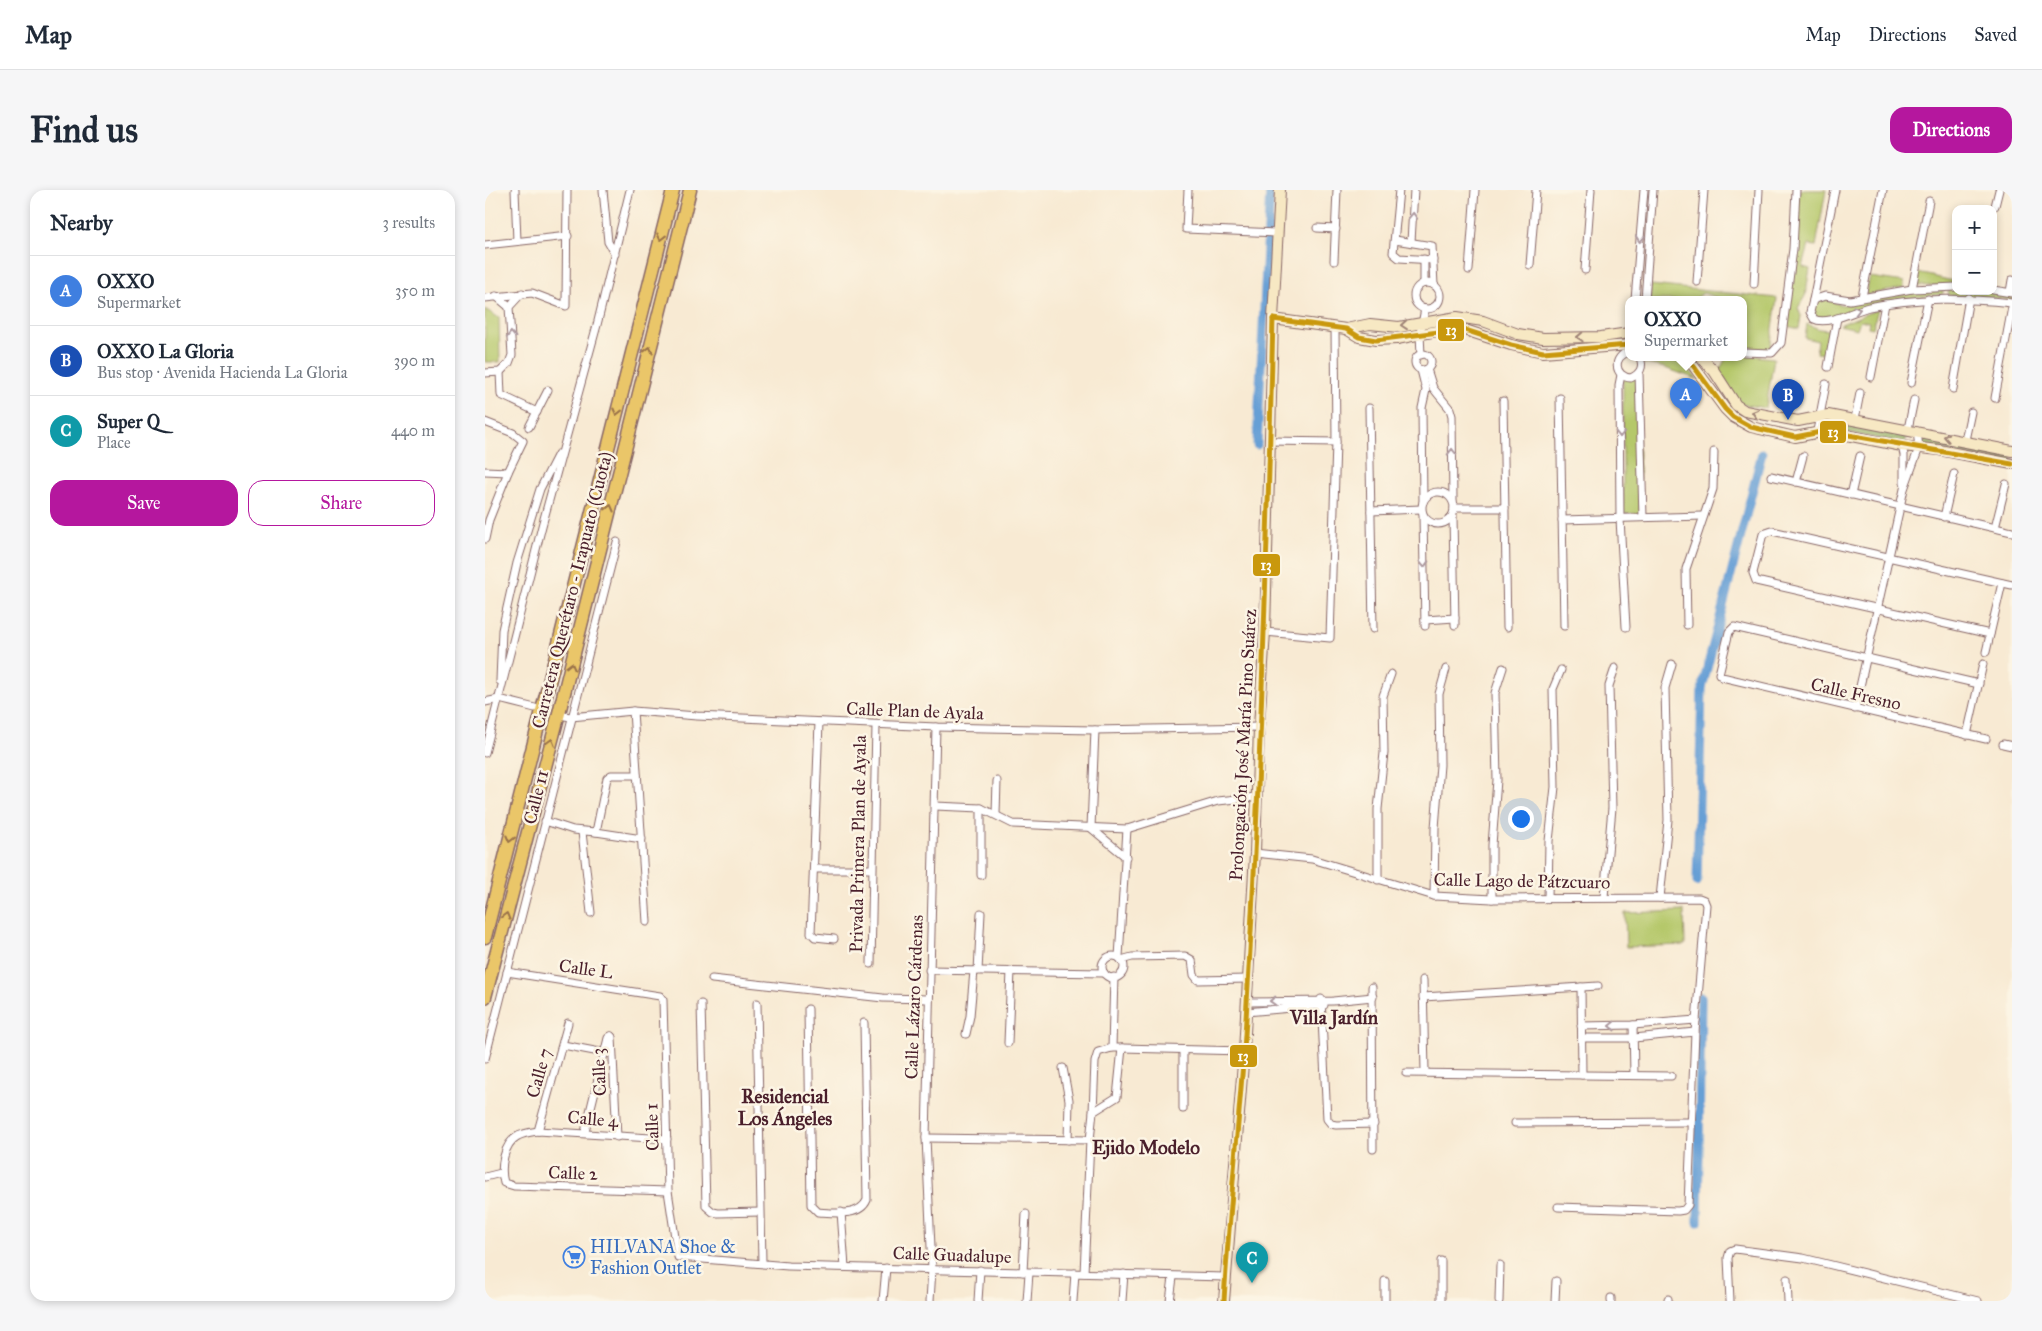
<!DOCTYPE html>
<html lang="en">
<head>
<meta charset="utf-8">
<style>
	:root { --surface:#fff; --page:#f6f6f7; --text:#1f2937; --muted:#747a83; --line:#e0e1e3; --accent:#b5179e }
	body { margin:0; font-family:"IM FELL Great Primer",serif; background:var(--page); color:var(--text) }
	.controls { position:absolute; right:15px; top:15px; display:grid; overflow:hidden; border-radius:10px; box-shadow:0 2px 8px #0003 }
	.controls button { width:45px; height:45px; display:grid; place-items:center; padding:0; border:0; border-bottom:1px solid var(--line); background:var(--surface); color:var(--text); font:25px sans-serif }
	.you { position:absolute; left:1035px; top:628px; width:18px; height:18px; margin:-12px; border:4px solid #fff; border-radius:50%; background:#1a73e8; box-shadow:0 0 0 8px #1a73e833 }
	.badge { display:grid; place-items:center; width:32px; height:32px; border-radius:50%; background:var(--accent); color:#fff; font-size:16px; font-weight:700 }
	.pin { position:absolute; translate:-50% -41px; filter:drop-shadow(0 1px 2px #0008) }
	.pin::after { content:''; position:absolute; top:26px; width:18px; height:15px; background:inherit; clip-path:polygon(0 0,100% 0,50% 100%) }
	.popup { position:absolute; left:1140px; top:106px; width:122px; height:65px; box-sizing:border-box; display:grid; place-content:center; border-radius:10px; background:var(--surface); filter:drop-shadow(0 1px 4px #0005); font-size:16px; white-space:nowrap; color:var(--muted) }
	.popup b { font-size:19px; color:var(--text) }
	.popup::after { content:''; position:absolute; left:50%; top:100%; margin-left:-10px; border:10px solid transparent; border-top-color:var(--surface) }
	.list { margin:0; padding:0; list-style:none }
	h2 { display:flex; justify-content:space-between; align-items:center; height:65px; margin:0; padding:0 20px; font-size:21px }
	h2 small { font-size:16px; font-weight:400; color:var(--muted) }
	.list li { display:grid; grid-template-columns:32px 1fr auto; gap:15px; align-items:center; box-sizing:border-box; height:70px; padding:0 20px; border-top:1px solid var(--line) }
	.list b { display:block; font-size:19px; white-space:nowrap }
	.list p { margin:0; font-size:16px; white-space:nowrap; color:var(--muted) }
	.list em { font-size:16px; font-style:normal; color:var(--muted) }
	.actions { display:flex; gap:10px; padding:15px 20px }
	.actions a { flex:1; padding:11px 0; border:1px solid var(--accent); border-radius:15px; text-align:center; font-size:18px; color:var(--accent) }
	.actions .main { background:var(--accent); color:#fff }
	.map { position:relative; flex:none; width:1527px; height:1111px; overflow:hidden; border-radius:15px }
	header { display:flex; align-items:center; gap:30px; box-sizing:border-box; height:70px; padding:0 25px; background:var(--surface); border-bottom:1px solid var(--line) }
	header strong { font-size:24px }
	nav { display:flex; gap:28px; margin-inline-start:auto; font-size:18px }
	.intro { display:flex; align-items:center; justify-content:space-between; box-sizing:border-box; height:120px; padding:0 30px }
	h1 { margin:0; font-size:35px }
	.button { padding:12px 22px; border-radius:15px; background:var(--accent); color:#fff; font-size:18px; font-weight:700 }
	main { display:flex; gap:30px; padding:0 30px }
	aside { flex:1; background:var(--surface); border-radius:15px; box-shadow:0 2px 8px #0003 }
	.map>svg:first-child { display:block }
	.green { fill:#b5c86b; stroke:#80744b }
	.forest { fill:#90ac5f; stroke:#6d6645 }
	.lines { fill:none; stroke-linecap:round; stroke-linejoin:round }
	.canal { stroke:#669fd5; stroke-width:9 }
	.street-casing { stroke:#876666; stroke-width:9 }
	.secondary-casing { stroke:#876666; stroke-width:12 }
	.highway-casing { stroke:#876666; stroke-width:15 }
	.street { stroke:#fff; stroke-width:7 }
	.secondary { stroke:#f7e8c3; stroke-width:10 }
	.highway { stroke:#eac669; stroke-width:12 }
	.bus-1-casing { stroke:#fcf5e5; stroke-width:9 }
	.bus-1 { stroke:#c9980d; stroke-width:5 }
	.oneway { stroke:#ae9aa0 }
	.oneway2 { stroke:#9a724a }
	.oneway3 { stroke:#a08477 }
	.labels { text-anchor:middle; stroke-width:5; stroke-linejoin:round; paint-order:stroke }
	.street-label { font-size:18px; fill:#4a1f2b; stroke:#fcf5e5 }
	.shop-label { font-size:18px; fill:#366cbe; stroke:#fcf5e5; text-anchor:start }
	.neighbourhood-label { font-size:19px; font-weight:bold; fill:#4a1f2b; stroke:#fcf5e5 }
	.line-badge { stroke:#fcf5e5; stroke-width:2 }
	.badge-label { font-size:14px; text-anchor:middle; font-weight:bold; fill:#fff }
</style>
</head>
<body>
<header>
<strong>Map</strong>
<nav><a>Map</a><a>Directions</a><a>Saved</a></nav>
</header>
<div class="intro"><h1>Find us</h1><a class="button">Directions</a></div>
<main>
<aside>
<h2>Nearby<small>3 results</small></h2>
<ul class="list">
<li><span class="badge" style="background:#3f7fe0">A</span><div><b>OXXO</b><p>Supermarket</p></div><em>350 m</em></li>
<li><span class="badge" style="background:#1a4fb4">B</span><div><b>OXXO La Gloria</b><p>Bus stop · Avenida Hacienda La Gloria</p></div><em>390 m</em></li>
<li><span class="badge" style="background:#0f9aa8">C</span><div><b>Super Q</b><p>Place</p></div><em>440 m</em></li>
</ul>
<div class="actions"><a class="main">Save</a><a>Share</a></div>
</aside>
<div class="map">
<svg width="1527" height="1111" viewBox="0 0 1527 1111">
	<rect width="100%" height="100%" fill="#fcf5e5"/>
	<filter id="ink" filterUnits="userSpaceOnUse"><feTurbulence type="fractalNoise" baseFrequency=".02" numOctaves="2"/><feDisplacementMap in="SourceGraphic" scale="10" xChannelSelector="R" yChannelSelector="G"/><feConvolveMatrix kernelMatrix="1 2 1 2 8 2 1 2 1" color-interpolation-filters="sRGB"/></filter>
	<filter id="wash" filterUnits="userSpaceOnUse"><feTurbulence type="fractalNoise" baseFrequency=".0096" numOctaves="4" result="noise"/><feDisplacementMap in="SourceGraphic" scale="20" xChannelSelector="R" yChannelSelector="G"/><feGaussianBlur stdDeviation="1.12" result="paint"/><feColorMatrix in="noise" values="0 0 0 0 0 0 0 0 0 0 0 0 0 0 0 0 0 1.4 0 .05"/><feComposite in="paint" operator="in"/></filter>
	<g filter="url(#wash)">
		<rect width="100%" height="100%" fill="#f8ead3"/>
		<g class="green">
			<polygon points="1314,0 1341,0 1331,56 1324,55 1318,77 1325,79 1320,106 1313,118 1316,126 1314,139 1302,136"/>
			<polygon points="1433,83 1468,91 1468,95 1431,96"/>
			<polygon points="1385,87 1419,92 1419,98 1380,105"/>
			<polygon points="1166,95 1292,108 1285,161 1259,159 1258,110 1239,110 1218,103 1209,110 1165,110"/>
			<polygon points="1463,99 1527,105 1527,110 1492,106 1464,106"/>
			<polygon points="1458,100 1458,104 1403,110 1345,128 1330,127 1327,121 1330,112 1337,109 1358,115 1402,106"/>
			<polygon points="0,119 14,128 15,172 0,172"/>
			<polygon points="1393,119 1388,138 1383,137 1384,132 1375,130 1372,139 1354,135"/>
			<polygon points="1322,134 1334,139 1344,140 1340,164 1331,163 1333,151 1320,148"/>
			<polygon points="1259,165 1289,168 1281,218 1255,214 1234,181 1241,168 1258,168"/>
			<path d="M1159,168C1190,168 1191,167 1213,189C1194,184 1178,175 1159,174Z"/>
			<polygon points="1152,188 1155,323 1138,324 1138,189"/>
			<polygon points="1199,721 1200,755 1141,757 1140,723"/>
		</g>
		<g class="forest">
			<polygon points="1338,228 1422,243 1420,254 1336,238"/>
			<polygon points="1437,246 1527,264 1527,273 1436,256"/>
		</g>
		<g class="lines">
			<g class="canal">
				<polyline points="772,255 785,0"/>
				<polyline points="1212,692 1217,498 1277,263"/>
				<polyline points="1213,1032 1216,807"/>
			</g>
		</g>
	</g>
	<g filter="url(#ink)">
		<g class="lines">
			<g class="street-casing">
				<g id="street">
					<polyline points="30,0 32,51"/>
					<polyline points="118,0 123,52 130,64"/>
					<polyline points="703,0 701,39 792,43"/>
					<polyline points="914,0 908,63 914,68 948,70"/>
					<polyline points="1510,16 1514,0"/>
					<polyline points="832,38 851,39"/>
					<polyline points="910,50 947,56 949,95"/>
					<polyline points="926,52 929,0"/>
					<polyline points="0,55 83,46"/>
					<polyline points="849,71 852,0"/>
					<polyline points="1045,75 1051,0"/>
					<polyline points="984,80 990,0"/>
					<polyline points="1100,80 1106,0"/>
					<polyline points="1212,92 1219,0"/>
					<polyline points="939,93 939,69"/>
					<circle cx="942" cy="106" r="13"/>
					<polyline points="1269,94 1274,0"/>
					<path d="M1471,97L1427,99L1365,110L1340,106L1328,110L1325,122L1329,129C1342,136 1368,121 1384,117C1432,107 1478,108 1527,113"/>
					<polyline points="1427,99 1444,11"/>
					<polyline points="1508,100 1527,103"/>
					<polyline points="1525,102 1527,90"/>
					<polyline points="11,106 24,117"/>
					<polyline points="1377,107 1398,0"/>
					<polyline points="0,108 47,103 81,116 82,0"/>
					<polyline points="1150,110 1159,0"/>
					<polyline points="1160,110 1168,0"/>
					<polyline points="1328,110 1350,0"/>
					<path d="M1144,162C1127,166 1129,187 1146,188C1155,184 1159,177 1155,168"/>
					<polyline points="1258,162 1287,163 1296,153 1308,59 1311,0"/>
					<circle cx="938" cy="172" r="8"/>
					<polyline points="936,165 935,144 940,119"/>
					<polyline points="1343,177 1352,128"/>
					<polyline points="942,179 948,198 965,219 967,226 968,311"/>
					<polyline points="936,180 941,200 937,218 938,312"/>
					<polyline points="15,182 16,205 52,222"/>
					<polyline points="0,183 15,182 24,173 27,165 24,117 37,103"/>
					<polyline points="1154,183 1158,327"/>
					<polyline points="1136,185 1134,195 1135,329 1141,437"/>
					<polyline points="1386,187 1400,114"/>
					<polyline points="1426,193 1443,109"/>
					<polyline points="1468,199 1484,108"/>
					<polyline points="1075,208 1079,436"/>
					<polyline points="1510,208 1527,117"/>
					<polyline points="1018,211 1022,437"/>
					<polyline points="884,218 888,439"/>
					<polyline points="1370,229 1375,203"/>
					<polyline points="0,232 28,243 38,251 23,282 4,330 0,349"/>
					<polyline points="44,237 63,200"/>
					<polyline points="1423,239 1429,210"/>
					<polyline points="1332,241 1341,194"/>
					<polyline points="1480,250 1486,222"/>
					<polyline points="785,251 851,252"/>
					<polyline points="1417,256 1419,265 1419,293"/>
					<polyline points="0,281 23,282"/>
					<polyline points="1286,286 1527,342"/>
					<polyline points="1311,292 1318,266"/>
					<circle cx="953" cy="318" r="16"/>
					<polyline points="1366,305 1375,266"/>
					<polyline points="969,318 1020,318"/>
					<polyline points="886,321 936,319"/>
					<polyline points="938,325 940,436"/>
					<polyline points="968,326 970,435"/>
					<polyline points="1459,327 1469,284"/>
					<polyline points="1077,330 1218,326"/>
					<polyline points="1510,338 1521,294"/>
					<polyline points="940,430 970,428"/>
					<polyline points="1202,435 1201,379 1228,299 1229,262"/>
					<polyline points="780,442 845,448 851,252 850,138"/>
					<polyline points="1505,444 1271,391 1268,383 1278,344 1287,341 1527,395"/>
					<polyline points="1501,462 1517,393"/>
					<polyline points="15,491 17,440 32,373 55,299 73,264"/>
					<polyline points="1494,494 1249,437 1244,442 1234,484 1237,487 1501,549"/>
					<polyline points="0,512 14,509 50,518"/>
					<polyline points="1370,519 1419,299 1434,258 1432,241"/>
					<polyline points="148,521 162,732"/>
					<polyline points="80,526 86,527 148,521 212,526 451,537 610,540 774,537"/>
					<polyline points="334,532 326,743 330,747 349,749"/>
					<polyline points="610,540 606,638 641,667"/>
					<polyline points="1482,545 1498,474"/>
					<polyline points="1518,554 1527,556"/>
					<polyline points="0,563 57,336 112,135 145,0"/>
					<polyline points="450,616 496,618 528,634 642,639 733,611 771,607"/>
					<polyline points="496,618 496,685"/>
					<polyline points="511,624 512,591"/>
					<polyline points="60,631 88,640 111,642 122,588 126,585 152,585"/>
					<polyline points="97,642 106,723"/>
					<polyline points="111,642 157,649"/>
					<polyline points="770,663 827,669 949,706 1007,709 1214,708 1219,710 1221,715 1210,842 1203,1015 1199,1020 1193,1021 1073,1017"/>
					<polyline points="329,679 387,679"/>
					<polyline points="893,690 893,619 899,563 898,506 906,484"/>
					<polyline points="949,706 950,638 955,575 954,504 961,479"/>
					<polyline points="1119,707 1127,618 1124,496 1130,478"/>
					<polyline points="1063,708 1064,651 1070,597 1068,499 1076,480"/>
					<polyline points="1175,708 1183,630 1180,498 1187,474"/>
					<polyline points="1007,709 1007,655 1012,590 1010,503 1018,478"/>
					<circle cx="628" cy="777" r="11"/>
					<polyline points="634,767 642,639"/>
					<polyline points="636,770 647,767 700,766 707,770 709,785 713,790 763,789"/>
					<polyline points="386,774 391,535"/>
					<polyline points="444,780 619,783"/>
					<polyline points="493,781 496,723"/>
					<polyline points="22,782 175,806 178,810 183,1001 193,1067 303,1076 740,1087"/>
					<polyline points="227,789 398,808 443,809"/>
					<polyline points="938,790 940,882"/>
					<polyline points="887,797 888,959"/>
					<polyline points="1096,797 1097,885"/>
					<polyline points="938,807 1113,796"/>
					<polyline points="836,809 842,929 846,934 851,935 889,934"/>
					<polyline points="762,812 848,811 888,807"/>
					<polyline points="272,813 277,1072"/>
					<polyline points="216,814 221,1016 228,1022 233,1023 275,1022"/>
					<path d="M323,819L326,1015L333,1022C349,1023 375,1027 382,1010L379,833"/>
					<polyline points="761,822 839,815"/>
					<polyline points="1148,835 1149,885"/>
					<polyline points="1096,836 1148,835 1211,830"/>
					<polyline points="481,844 485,826 489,781"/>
					<polyline points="126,846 127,847 132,947"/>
					<polyline points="1097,848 1149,848 1210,842"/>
					<polyline points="523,853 526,781"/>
					<polyline points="78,855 120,863"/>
					<polyline points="627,858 629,787"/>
					<polyline points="0,869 132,352"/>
					<polyline points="578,878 584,910 583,950"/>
					<polyline points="921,883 1186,886"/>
					<polyline points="698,919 698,860"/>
					<polyline points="608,922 610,872 613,862 627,858 637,858 759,861"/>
					<polyline points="1030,933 1205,932"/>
					<polyline points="53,941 83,833"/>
					<polyline points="100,942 123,848 126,846"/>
					<polyline points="441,948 605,950"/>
					<path d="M182,949L53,941C47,942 39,943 33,946C18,954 15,978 19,993L29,996L183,1001"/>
					<polyline points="0,987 16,983"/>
					<polyline points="356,1022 360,1077"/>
					<polyline points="956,1071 956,1111"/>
					<polyline points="538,1082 541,1024"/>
					<polyline points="599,1083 605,950 608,922 632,907 637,858"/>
					<polyline points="1302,1089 1303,1111"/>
					<polyline points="398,1111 401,1078"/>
					<polyline points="445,1111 447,1079 441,948 451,537"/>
					<polyline points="493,1111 495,1080"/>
					<polyline points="542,1111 544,1083"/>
					<polyline points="588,1111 590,1083"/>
					<polyline points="637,1111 639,1084"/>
					<polyline points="685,1111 688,1087"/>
					<polyline points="900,1111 900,1091"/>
					<polyline points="1014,1111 1015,1075"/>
					<polyline points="1070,1111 1071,1091"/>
					<polyline points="1126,1111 1126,1108"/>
					<polyline points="1183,1111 1183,1109"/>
					<polyline points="1245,1111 1243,1068 1245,1061 1250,1059 1318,1068 1493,1111"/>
				</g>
			</g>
			<g class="secondary-casing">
				<g id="secondary">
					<polyline points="788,129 861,139 874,147 891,150 912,149 957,140 977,139 1026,155 1058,162 1144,155"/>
					<polyline points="861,139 885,134 914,137 972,127 998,131 1033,144 1058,148 1116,147 1144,143"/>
					<polyline points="1199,168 1207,174 1240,219 1248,227 1266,237 1310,247 1341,241 1417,256 1454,260 1527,274"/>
					<polyline points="1217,168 1229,181 1251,215 1260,221 1313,231 1343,225 1527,261"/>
					<polyline points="739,1111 759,861 770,663 774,537 780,442 788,129 795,0"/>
				</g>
			</g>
			<g class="highway-casing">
				<g id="highway">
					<polyline points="0,747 188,0"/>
					<polyline points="0,807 74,523 205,0"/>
				</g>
			</g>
			<use href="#street" class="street"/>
			<use href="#secondary" class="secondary"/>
			<use href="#highway" class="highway"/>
			<g class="bus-1-casing">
				<g id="bus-1">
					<polyline points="788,129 861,139 874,147 891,150 977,139 1026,155 1058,162 1144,155"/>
					<polyline points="1199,168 1207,174 1240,219 1248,227 1266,237 1310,247 1341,241 1527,274"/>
					<path d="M739,1111C744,1022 754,934 760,845C775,607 782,368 788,129"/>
				</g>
			</g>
			<use href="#bus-1" class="bus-1"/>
		</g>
		<defs><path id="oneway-chevron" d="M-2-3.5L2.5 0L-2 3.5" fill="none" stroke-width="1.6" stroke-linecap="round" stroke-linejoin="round" transform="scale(1.25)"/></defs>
		<g class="oneway">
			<use href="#oneway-chevron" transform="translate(928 26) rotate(-87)"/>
			<use href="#oneway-chevron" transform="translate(1155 49) rotate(95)"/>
			<use href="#oneway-chevron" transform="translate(1372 120) rotate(-14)"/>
			<use href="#oneway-chevron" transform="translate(26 145) rotate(-93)"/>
			<use href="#oneway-chevron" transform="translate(1135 244) rotate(90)"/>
			<use href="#oneway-chevron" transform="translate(967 262) rotate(-90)"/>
			<use href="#oneway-chevron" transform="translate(939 374) rotate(89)"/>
			<use href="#oneway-chevron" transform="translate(788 811) rotate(178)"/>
			<use href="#oneway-chevron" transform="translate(1127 836) rotate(179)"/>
		</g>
		<g class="oneway2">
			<use href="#oneway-chevron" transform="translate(176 47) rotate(104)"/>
			<use href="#oneway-chevron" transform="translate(164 160) rotate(-76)"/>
			<use href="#oneway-chevron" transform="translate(132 222) rotate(104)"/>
			<use href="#oneway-chevron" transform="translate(125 318) rotate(-76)"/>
			<use href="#oneway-chevron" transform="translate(86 476) rotate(-76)"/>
			<use href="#oneway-chevron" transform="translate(66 552) rotate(-75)"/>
			<use href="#oneway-chevron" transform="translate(25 649) rotate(104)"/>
			<use href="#oneway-chevron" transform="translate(21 726) rotate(-75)"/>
		</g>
		<g class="oneway3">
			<use href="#oneway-chevron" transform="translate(919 135) rotate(175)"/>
			<use href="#oneway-chevron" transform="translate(1095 147) rotate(178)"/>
			<use href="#oneway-chevron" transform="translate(1270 223) rotate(-164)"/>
			<use href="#oneway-chevron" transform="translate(1462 247) rotate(-169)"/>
		</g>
	</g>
	<defs>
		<g id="supermarket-ring" transform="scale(1.125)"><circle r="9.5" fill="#fcf5e5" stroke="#3f7fe0" stroke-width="1.5"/><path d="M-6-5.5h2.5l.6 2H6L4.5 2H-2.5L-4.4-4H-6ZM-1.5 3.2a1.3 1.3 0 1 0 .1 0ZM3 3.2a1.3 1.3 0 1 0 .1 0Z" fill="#3f7fe0"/></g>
	</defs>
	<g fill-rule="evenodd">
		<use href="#supermarket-ring" x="89" y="1067"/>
	</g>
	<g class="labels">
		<g class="street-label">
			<text transform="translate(87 400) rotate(-76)" y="6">Carretera Querétaro - Irapuato (Cuota)</text>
			<text transform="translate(1371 504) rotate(13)" y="6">Calle Fresno</text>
			<text transform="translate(430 521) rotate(2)" y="6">Calle Plan de Ayala</text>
			<text transform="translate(758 555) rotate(-87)" y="6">Prolongación José María Pino Suárez</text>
			<text transform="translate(51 607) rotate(-76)" y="6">Calle 11</text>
			<text transform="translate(373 654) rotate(-89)" y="6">Privada Primera Plan de Ayala</text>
			<text transform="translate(1037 691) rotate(1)" y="6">Calle Lago de Pátzcuaro</text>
			<text transform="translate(101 779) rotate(8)" y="6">Calle L</text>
			<text transform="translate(429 807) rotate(-88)" y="6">Calle Lázaro Cárdenas</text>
			<text transform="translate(114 882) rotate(-93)" y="6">Calle 3</text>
			<text transform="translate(54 883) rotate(-74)" y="6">Calle 7</text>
			<text transform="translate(108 929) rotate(5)" y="6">Calle 4</text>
			<text transform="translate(167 937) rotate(-92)" y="6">Calle 1</text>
			<text transform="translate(88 983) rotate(2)" y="6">Calle 2</text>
			<text transform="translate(467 1065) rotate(2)" y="6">Calle Guadalupe</text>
		</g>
		<g class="shop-label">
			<text x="105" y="1063">HILVANA Shoe &amp;<tspan x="105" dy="21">Fashion Outlet</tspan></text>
		</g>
		<g class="neighbourhood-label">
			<text x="849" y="834">Villa Jardín</text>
			<text x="300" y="913">Residencial<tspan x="300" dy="22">Los Ángeles</tspan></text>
			<text x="661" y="964">Ejido Modelo</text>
		</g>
	</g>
	<g class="line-badge">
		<rect x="952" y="128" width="28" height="24" rx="5" fill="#c9980d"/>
		<rect x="1334" y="230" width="28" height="24" rx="5" fill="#c9980d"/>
		<rect x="767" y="363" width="29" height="24" rx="5" fill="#c9980d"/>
		<rect x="744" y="854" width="29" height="24" rx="5" fill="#c9980d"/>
	</g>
	<g class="badge-label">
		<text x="966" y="145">13</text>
		<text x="1348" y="247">13</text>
		<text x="781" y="380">13</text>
		<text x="758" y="871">13</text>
	</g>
</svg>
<div class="controls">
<button>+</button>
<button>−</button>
</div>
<div class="you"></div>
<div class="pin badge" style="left:1201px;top:229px;background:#3f7fe0">A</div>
<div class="popup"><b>OXXO</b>Supermarket</div>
<div class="pin badge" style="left:1303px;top:230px;background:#1a4fb4">B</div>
<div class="pin badge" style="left:767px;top:1093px;background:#0f9aa8">C</div>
</div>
</main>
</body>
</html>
